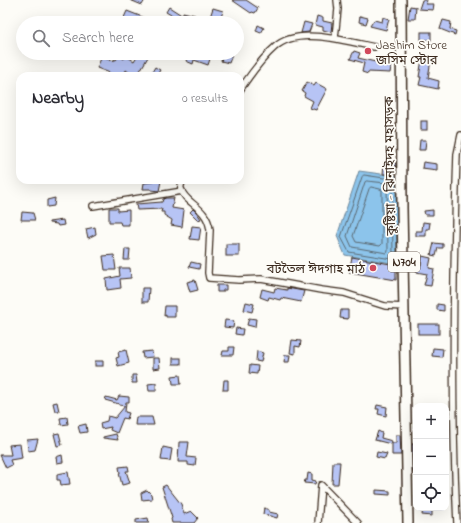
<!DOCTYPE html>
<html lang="en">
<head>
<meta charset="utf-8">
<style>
	:root { --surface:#fff; --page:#f2f2f3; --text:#2b2b33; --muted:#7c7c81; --line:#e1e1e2 }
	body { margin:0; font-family:"Indie Flower","Noto Sans Bengali",sans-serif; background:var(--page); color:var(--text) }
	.controls { position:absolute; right:12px; bottom:12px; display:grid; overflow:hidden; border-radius:8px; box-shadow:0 4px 16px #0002 }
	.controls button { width:36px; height:36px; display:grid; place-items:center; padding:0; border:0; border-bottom:1px solid var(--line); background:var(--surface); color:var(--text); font:20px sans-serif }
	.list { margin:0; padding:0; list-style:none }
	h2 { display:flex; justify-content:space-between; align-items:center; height:52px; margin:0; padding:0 16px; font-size:17px }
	h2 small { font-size:13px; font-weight:400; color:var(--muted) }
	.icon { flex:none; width:22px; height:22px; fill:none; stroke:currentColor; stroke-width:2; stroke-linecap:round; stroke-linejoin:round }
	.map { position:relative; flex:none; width:461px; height:523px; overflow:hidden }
	.search { position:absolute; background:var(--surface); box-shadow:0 4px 16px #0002; left:16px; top:16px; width:228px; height:44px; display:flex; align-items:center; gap:10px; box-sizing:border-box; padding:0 14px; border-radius:22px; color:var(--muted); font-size:15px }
	.panel { position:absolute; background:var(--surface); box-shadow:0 4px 16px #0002; left:16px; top:72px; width:228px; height:112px; border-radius:12px }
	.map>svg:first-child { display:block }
	.water { fill:#8cc4eb; stroke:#6c8699 }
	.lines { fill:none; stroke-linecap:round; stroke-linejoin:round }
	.shore { stroke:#5b6870; stroke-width:1 }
	.building { fill:#b7c4f5; stroke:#3b2a1e }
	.minor-casing { stroke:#3b2a1e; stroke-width:8 }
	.trunk-casing { stroke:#3b2a1e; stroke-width:12 }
	.minor { stroke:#fdfcf7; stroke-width:5.5 }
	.trunk { stroke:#fdfcf7; stroke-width:9 }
	.poi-dot { fill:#d1495b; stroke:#fdfcf7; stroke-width:1.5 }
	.labels { text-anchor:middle; stroke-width:3.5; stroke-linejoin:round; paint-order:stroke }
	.shield { fill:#fdfcf7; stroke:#75695f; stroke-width:1 }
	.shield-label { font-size:12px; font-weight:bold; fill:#3b2a1e }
	.poi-label { font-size:13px; fill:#3b2a1e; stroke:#fdfcf7; text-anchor:start }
	.street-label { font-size:13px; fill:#3b2a1e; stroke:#fdfcf7 }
</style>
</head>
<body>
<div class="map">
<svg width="461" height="523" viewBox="0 0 461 523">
	<rect width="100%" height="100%" fill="#fdfcf7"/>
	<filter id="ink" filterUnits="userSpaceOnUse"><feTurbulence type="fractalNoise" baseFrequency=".025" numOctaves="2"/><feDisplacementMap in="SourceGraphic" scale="8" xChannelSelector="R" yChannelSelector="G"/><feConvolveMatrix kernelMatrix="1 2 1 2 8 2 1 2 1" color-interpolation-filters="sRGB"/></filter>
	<g filter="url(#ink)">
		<polygon class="water" points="359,171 396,176 397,264 345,255 337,236"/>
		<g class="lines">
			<g class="shore">
				<polygon points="364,175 391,179 392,180 393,257 392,259 349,252 341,237 362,177"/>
				<polygon points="367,181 386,183 387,185 388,251 387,253 352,247 347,236 365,182"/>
				<polygon points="371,187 380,189 382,190 382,244 380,246 356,242 353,236 369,189"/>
			</g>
		</g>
		<g class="building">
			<polygon points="130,0 145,0 142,5"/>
			<polygon points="232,0 246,0 258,8 255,13 252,12 251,13"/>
			<polygon points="422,0 427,0 426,4 434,4 433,10 419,9"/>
			<polygon points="410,6 416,7 415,19 408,19"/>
			<polygon points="169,7 183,16 183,12 195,15 193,23 183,22 183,20 176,16 176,18 166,12"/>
			<polygon points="213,8 223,11 220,21 210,17"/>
			<polygon points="127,11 150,20 149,23 125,23 122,22"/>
			<polygon points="317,16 323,18 323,21 332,23 331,32 323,30 323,27 315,25"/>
			<polygon points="360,16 368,18 366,24 359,22"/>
			<polygon points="383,17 389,19 386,30 370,26 374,20 382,22"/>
			<polygon points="443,20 451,22 450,29 456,31 455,35 440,29"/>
			<polygon points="304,22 312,24 309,32 301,33"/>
			<polygon points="258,25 264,28 261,33 256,31"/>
			<rect x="421" y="32" width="10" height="8"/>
			<polygon points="354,51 360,53 358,58 380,63 380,62 385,63 386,66 391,67 390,73 368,72 368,74 362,72 364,63 350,59"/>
			<polygon points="139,53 146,53 144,55 148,57 137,76 134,76 126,70 124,76 111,76 109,75 110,73 97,68 102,56 114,61 114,59 116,60 119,56 124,59 126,56 134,61"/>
			<polygon points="189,53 194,53 200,55 201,53 209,53 208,55 211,56 208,65 194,60 193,64 186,61"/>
			<polygon points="224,53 232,55 229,63 221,61"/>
			<polygon points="422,59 431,60 428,78 439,81 438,89 419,85 421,77 419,77"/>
			<polygon points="155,67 160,70 157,75 152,72"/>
			<polygon points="307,82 314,86 316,83 327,89 316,110 310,108 313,101 304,96 305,93 302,91"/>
			<rect x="421" y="121" width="6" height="9"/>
			<polygon points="420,140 426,140 425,150 419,150"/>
			<polygon points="384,162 396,163 395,174 383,174"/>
			<polygon points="423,162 437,164 437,170 422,168"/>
			<polygon points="153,180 161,181 159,191 151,190 151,189 143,189 144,183 153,182"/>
			<polygon points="55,198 54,206 47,207 47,200"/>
			<polygon points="166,198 174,198 172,208 184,210 182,227 171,225 172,220 164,215 164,212 161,212 162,209 137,210 136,204 162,202 163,199"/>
			<polygon points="109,208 118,208 118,211 129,210 129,225 121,225 120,222 109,222"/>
			<polygon points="193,209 197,213 201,219 198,220 190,212"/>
			<polygon points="433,210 433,215 425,215 424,211"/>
			<polygon points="22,212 33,213 35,220 21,220"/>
			<polygon points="63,220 64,225 58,226 57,224 49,223 49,222"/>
			<polygon points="423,222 430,223 429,229 426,229 426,236 416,236 416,231 422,231"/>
			<polygon points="192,226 201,227 199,240 190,239"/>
			<polygon points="95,227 96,234 88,238 86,229"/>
			<polygon points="434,243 443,244 443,248 438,248 436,256 431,255"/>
			<rect x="226" y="244" width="13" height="12"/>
			<polygon points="125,249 130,249 129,260 124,260"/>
			<polygon points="114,255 116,270 105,270 103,256"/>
			<polygon points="422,256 431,258 429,268 434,269 431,286 424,285 427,274 416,272 418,265 421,265"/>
			<polygon points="352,257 396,265 396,280 349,272"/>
			<polygon points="191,262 200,264 199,269 189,267"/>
			<polygon points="119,268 130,268 131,278 120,279 121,288 107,290 106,279 120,276"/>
			<polygon points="195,280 198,290 190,292 187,282"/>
			<polygon points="217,285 226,285 226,290 223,290 223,292 217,292"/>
			<polygon points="142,288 149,288 148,302 142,302"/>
			<polygon points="275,288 287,290 287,288 304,291 301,302 281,298 280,300 269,297 268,300 260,297 262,289 274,292"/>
			<polygon points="246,302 254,304 252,312 244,310"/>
			<polygon points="437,304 444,305 444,311 437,310"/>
			<polygon points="165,306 175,306 175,317 166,317 166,315 164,316"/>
			<polygon points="341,310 348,310 348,319 340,318"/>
			<polygon points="249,318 256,319 255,327 247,325"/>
			<polygon points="225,320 234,321 233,328 224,327"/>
			<rect x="418" y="324" width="21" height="10"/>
			<polygon points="236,328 243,329 242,335 235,334"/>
			<polygon points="292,340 301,341 300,347 295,346 295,354 290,353"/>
			<polygon points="229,347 234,347 233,355 222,355 223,351 229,351"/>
			<polygon points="433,348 443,349 442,357 432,356"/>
			<polygon points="126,350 129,363 118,366 116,358 119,357 118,352"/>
			<polygon points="152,351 153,357 143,358 142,352"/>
			<polygon points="257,351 263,353 261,362 256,361"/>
			<polygon points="285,355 290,355 289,362 284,362"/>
			<polygon points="153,358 159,358 160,368 153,369"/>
			<rect x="173" y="358" width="8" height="6"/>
			<rect x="95" y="361" width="8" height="5"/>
			<polygon points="250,365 258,366 257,374 249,373"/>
			<polygon points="132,375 136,375 137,383 132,383"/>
			<polygon points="180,375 181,384 173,384 172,376"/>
			<polygon points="224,380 228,380 228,390 223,390"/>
			<polygon points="156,383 156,391 149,391 148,384"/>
			<polygon points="119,396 129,397 129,402 126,402 125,412 129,413 127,419 123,418 117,433 110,430 111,427 101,429 100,423 107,421 108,416 115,418 125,406 119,405 119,404 105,400 106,397 117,400"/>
			<polygon points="57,402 59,411 55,411 53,403"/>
			<polygon points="377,405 387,407 386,416 378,414 379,409 376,409"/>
			<polygon points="67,417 68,424 61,425 60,418"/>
			<polygon points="136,417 152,417 154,425 135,425"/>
			<polygon points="86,424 87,432 80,433 78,426"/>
			<polygon points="378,431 382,433 381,438 392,441 391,444 375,440"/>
			<polygon points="59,433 62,445 57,446 54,434"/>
			<polygon points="116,434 118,440 103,438 103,437"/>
			<polygon points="396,435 400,435 401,455 392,455 392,443 396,443"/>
			<polygon points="38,439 35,450 28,451 27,440"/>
			<polygon points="179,442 189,442 187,457 196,458 195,466 188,465 188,462 178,462"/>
			<polygon points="20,444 22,458 10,460 12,465 6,468 0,455 11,455 9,445"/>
			<polygon points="412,444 416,444 416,472 413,472"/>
			<polygon points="163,447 172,449 170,461 161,460"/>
			<polygon points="377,452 387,454 385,459 376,457"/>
			<polygon points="62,455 63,462 57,463 56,457"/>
			<polygon points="333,462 340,462 338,484 332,484"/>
			<polygon points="128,466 129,471 126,471 130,483 122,485 119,473 120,473 119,467"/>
			<polygon points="68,472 70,484 61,485 60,480 57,480 57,474"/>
			<polygon points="308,473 312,474 312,480 316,481 315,484 304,483 305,480 307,480"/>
			<polygon points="166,485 181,504 184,514 191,511 198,518 194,523 172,523 171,519 172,518 162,487"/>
			<polygon points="147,490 151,494 152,499 142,500 141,493"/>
			<polygon points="376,490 390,491 390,495 376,494"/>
			<polygon points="264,508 269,510 269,512 278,514 277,518 263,514"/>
			<polygon points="423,508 432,508 432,516 422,515"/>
			<polygon points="148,518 149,523 136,523 136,520"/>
		</g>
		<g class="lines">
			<g class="minor-casing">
				<g id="minor">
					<polyline points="335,38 338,9 337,0"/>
					<path d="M240,90C250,75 261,59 275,47C297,26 347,41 374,47"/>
					<path d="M183,180C182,183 180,186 181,189C185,204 207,206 210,230L208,273L209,278L239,280L261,279L321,290L344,293L385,306L405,307"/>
					<polyline points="93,206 182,191"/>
					<polyline points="318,523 321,485 358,523"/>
					<path d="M457,523C451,400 453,277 457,154L461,135"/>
				</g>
			</g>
			<g class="trunk-casing">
				<polyline id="trunk" points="401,0 402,208 408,523"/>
			</g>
			<use href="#minor" class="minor"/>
			<use href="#trunk" class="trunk"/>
		</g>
	</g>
	<g class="poi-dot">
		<circle cx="368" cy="51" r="4"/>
		<circle cx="373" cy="268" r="4"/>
	</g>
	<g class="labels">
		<rect class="shield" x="388" y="252" width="32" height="20" rx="3"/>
		<g class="shield-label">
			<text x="404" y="266">N704</text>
		</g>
		<g class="poi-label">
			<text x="376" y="49">Jashim Store<tspan x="376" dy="15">জসিম স্টোর</tspan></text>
			<text x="365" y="273" text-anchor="end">বটতৈল ঈদগাহ মাঠ</text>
		</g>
		<g class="street-label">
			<text transform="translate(389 166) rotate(-91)" y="5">কুষ্টিয়া - ঝিনাইদহ মহাসড়ক</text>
		</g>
	</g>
</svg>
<div class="controls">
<button>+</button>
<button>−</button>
<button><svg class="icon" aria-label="locate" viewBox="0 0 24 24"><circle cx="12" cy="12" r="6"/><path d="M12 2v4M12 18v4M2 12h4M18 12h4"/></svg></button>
</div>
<div class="search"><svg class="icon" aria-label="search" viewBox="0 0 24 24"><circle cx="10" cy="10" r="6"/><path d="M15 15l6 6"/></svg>Search here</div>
<section class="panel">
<h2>Nearby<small>0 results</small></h2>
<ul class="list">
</ul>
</section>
</div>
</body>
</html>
